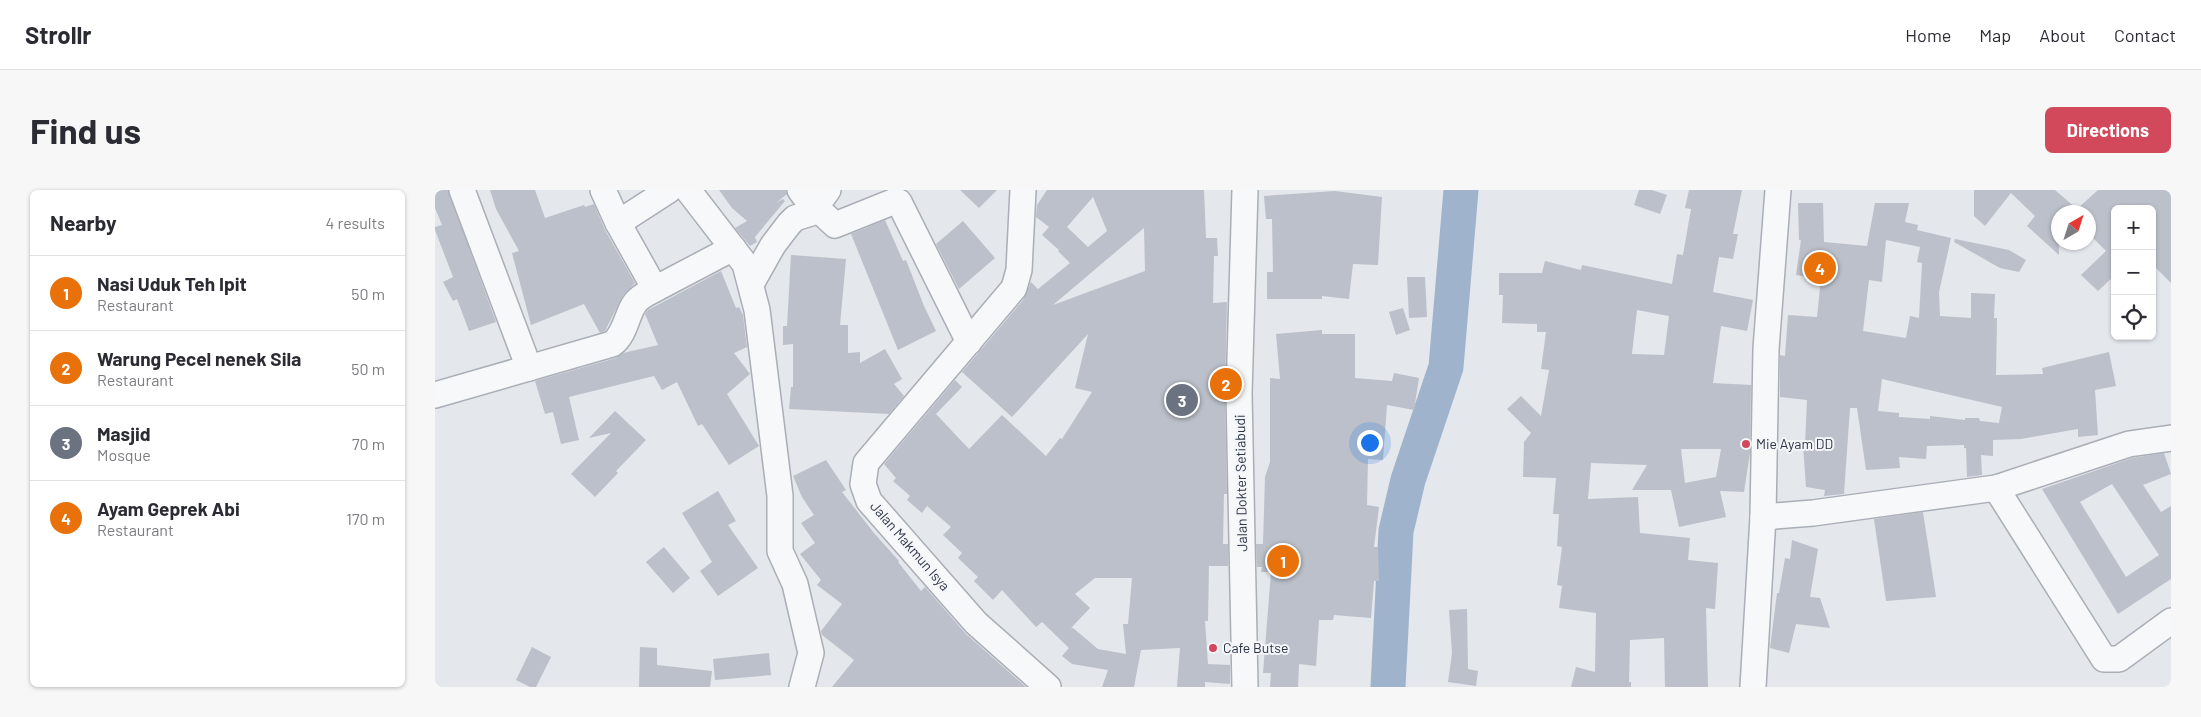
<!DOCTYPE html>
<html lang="en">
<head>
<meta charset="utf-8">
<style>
	:root { --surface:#fff; --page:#f7f7f7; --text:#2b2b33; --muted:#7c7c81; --line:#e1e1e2; --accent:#d1495b }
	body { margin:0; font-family:Barlow,sans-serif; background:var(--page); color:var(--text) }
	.controls { position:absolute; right:15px; top:15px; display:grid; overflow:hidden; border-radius:8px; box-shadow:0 1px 4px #0004 }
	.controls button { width:45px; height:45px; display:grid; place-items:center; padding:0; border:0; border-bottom:1px solid var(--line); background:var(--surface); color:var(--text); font:25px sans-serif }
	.compass { position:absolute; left:1616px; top:15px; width:45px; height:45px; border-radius:50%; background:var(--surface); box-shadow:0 1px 4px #0004; rotate:39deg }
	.you { position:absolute; left:934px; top:252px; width:18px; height:18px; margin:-12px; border:4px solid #fff; border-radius:50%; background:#1a73e8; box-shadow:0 0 0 8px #1a73e833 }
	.badge { display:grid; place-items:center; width:32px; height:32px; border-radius:50%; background:var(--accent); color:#fff; font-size:16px; font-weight:700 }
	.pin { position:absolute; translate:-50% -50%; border:2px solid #fff; box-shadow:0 1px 5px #0006 }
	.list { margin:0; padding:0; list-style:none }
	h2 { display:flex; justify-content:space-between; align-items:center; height:65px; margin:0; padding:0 20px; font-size:21px }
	h2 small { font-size:16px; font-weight:400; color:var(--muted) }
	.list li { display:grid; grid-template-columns:32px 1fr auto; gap:15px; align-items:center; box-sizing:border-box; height:75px; padding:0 20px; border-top:1px solid var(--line) }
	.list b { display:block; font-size:19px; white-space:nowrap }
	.list p { margin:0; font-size:16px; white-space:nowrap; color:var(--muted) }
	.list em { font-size:16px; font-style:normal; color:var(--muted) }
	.icon { flex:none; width:28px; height:28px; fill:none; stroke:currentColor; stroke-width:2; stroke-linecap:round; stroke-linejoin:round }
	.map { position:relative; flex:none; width:1736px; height:497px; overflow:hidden; border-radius:8px }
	header { display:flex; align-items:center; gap:30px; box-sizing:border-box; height:70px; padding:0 25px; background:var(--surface); border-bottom:1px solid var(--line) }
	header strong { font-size:24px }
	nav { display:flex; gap:28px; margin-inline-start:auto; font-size:18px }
	.intro { display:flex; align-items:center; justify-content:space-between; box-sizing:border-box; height:120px; padding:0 30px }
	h1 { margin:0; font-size:35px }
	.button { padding:12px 22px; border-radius:8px; background:var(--accent); color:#fff; font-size:18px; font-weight:700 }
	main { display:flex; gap:30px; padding:0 30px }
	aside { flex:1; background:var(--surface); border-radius:8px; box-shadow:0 1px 4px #0004 }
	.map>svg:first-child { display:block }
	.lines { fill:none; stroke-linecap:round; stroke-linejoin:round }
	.river { stroke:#9fb4cc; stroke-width:35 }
	.building { fill:#bbc0ca; fill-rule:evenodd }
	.minor-casing { stroke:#a9aeb7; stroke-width:28 }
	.minor { stroke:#f7f8fa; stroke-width:25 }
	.poi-dot { fill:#d1495b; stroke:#f4f6f9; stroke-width:2 }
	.labels { text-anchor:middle; stroke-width:4; stroke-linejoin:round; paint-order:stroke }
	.poi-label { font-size:14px; fill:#2b3445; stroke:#f4f6f9; text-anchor:start }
	.street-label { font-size:14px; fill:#2b3445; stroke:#f4f6f9 }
</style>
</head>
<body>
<header>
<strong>Strollr</strong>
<nav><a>Home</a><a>Map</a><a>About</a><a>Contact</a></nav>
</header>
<div class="intro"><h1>Find us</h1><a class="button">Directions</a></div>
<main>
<aside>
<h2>Nearby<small>4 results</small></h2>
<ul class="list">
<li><span class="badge" style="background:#e8710a">1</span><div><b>Nasi Uduk Teh Ipit</b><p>Restaurant</p></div><em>50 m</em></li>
<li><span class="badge" style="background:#e8710a">2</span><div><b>Warung Pecel nenek Sila</b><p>Restaurant</p></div><em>50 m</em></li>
<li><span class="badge" style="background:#6b7280">3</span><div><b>Masjid</b><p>Mosque</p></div><em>70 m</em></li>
<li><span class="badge" style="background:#e8710a">4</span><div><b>Ayam Geprek Abi</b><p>Restaurant</p></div><em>170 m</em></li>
</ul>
</aside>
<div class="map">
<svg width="1736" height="497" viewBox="0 0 1736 497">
	<rect width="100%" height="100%" fill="#e4e7ec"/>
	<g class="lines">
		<polyline class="river" points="953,497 961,341 973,290 1011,177 1026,0"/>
	</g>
	<g class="building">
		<polygon points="0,0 13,0 61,132 34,141 22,109 18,111 8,92 18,87 0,40 0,37 7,35 0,18"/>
		<polygon points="55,0 100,0 110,28 149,15 150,17 159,14 170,40 200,93 188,105 170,141 165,143 149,114 96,135 77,63 84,61 61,19"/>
		<polygon points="284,0 351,0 352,4 341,13 348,9 350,11 320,47 322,52 315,56 300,38 312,31 297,18"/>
		<polygon points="525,0 562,0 544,18"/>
		<path d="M612,0H769L771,48H782L783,66H779L778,113L792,112L790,204L792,304H789L788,354H793V376H774L773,431H770L773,474L795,475V494L770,492V497H742L745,458L706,460L699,497H667L673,480L637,474L627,466L634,458L607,432L601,437L567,400L558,410L539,391L543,387L523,368L527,363L508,345L516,337L492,316L487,323L472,310L475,306L458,291L461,288L449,274L520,190L527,197L501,224L534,259L567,225L611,266L625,248L627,249L657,202L640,198L653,144L577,227L527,182L588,110L596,92L603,99L635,73L623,61L624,60L607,45L614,37L601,27L602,15ZM658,7L672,41L653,57L632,37ZM709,38L710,81L618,115ZM660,388H697L693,434H688L691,464L663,459L638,438H636L655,418L640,404Z"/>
		<polygon points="1204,0 1217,0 1232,5 1225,24 1199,15"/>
		<path d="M1254,0H1307L1298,44H1303L1298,69L1284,67L1278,102L1318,110L1312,141L1286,136L1278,193L1316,195L1315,263L1309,302L1285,301L1291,327L1244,337L1236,300H1197L1212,275L1156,273L1153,309L1203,307L1205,343L1255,348L1253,370L1283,373L1280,419L1271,418L1273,497H1230L1229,448L1195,450L1194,492H1196V497H1136L1141,477L1160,482L1161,423L1124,418L1127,396L1122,395L1127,357L1122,356L1124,324H1118L1121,288L1088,287L1089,252L1096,243L1072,219L1086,206L1106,226L1114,180L1106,179L1111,142H1102V134L1067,133L1068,105H1064V83H1107L1110,71L1146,80L1147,75L1237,94L1242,64L1248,65L1256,19L1250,18ZM1202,120L1234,126L1229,165L1197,164ZM1246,259H1286L1281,287L1250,293Z"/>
		<polygon points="1539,0 1620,0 1642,19 1663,0 1736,0 1736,93 1717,74 1717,19 1680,19 1680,85 1663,101 1646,85 1671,61 1654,44 1654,22 1624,22 1624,65 1592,36 1600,26 1576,3 1550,36 1539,26"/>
		<polygon points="900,1 947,7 943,75 918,74 914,109 887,106 887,109 832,109 832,82 838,82 837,29 831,29 829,6"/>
		<path d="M1363,13H1388L1389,52L1432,56L1440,13H1474L1470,32L1483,35L1482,40L1516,48L1504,102L1505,126L1536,128V103L1560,104L1559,128H1562L1561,185L1608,184L1607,178L1674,162L1681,196L1660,200L1663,245L1643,247V239L1586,249L1558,250V266L1546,265L1547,285L1532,287L1531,258H1529V255L1492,256L1491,269L1464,267L1465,278L1431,280L1422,218H1415L1409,304L1389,306L1390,300L1371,297L1368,255H1370L1372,210L1345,207V165L1350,166L1353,125L1382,127L1386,89L1361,85L1366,50H1364ZM1451,50L1485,57L1482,72L1487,73L1484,128L1475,126L1471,148L1428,141L1434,90L1447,92ZM1447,189L1567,217L1564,233L1545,231L1544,228H1530V230L1495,226V229L1464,227V223L1443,221Z"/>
		<polygon points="450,30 468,71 471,70 489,116 501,141 463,160 416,44"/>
		<polygon points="528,31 560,68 524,99 501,54"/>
		<polygon points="1520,49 1574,60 1591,70 1584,82 1565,78 1519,52"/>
		<polygon points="356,65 411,69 405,135 413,135 413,163 425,162 425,173 450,159 467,189 459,194 469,206 454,224 354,219 356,197 358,197 358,154 348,155 348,136 352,136"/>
		<polygon points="286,81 301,118 304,117 308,125 312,157 299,163 315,184 292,204 324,256 294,275 267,234 263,236 242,192 227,200 219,186 134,207 144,250 126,254 118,222 110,224 100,191 181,168 188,163 223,155 210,124 213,120"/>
		<polygon points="972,87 990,87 992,127 974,128"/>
		<polygon points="968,118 975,140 961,145 954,122"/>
		<polygon points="887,140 887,144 920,144 920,188 957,191 959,183 984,188 979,220 952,215 948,270 933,269 932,315 944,317 939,357 943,357 944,391 939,391 936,428 899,425 898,430 884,430 881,476 864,474 863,497 835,497 836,483 828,483 836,382 826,382 827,377 822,377 821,354 828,354 830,287 835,272 835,188 845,189 841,144"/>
		<polygon points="180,221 211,250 181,281 183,283 160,307 136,284 176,243 154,248"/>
		<path d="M1729,263L1736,284L1708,295L1726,322L1736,316V389L1683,424L1607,299L1697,268ZM1677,294L1724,365L1691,387L1645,312Z"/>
		<polygon points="391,270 411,300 407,302 439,343 464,371 463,372 486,401 490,397 531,444 591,497 397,497 419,470 387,445 386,441 407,414 382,395 386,390 365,364 380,353 366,333 379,325 367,307 358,286"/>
		<polygon points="283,301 301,331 293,335 323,378 283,406 265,381 277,372 247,323"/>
		<polygon points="1488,322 1501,407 1451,411 1439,329"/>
		<polygon points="1357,350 1383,359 1375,407 1385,408 1395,438 1361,434 1354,463 1335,458 1342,403 1344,403 1350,368 1355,369"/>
		<polygon points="229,357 255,388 238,403 211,372"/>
		<polygon points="1032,419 1033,479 1043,481 1041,496 1013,492 1017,463 1014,420"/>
		<polygon points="97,457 116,467 101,497 95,497 81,490"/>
		<polygon points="205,457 222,458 222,475 277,481 275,497 204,497"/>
		<polygon points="334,463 336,485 280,490 278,469"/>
	</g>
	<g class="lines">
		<g class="minor-casing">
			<g id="minor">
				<polyline points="27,0 94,178"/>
				<polyline points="168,0 183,33"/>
				<polyline points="234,0 183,33 220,99 298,58"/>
				<polyline points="253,0 310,74 322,120 345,306 345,361 360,394 376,463 367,497"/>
				<polyline points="365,0 371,8 400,35 460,11 464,12 534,152"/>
				<polyline points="588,0 584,80 579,98 431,273 428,294 434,311 541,433 613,497"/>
				<polyline points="316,94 338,55 354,34 360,28 376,23 393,0"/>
				<path d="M0,205L177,154C191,144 191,125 200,113C205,106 213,103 220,99"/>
				<polyline points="1561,298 1694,254 1736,248"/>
				<polyline points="1328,327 1378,323 1561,298 1669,469 1684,469 1736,431"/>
				<polyline points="810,497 804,204 810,0"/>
				<polyline points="1318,497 1328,327 1331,159 1343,0"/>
			</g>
		</g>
		<use href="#minor" class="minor"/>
	</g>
	<g class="poi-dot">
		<circle cx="1311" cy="254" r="5"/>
		<circle cx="778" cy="458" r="5"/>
	</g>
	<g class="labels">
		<g class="poi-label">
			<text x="1321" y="259">Mie Ayam DD</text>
			<text x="788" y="463">Cafe Butse</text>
		</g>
		<g class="street-label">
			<text transform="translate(806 293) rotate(-91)" y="5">Jalan Dokter Setiabudi</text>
			<text transform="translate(475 356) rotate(49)" y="5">Jalan Makmun Isya</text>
		</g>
	</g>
</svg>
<div class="controls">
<button>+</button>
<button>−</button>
<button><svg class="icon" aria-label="locate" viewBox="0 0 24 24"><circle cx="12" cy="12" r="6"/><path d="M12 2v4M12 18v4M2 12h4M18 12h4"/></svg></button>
</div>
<svg class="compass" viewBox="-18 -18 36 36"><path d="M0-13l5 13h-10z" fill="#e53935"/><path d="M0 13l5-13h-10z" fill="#7c7c81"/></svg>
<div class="you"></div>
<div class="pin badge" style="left:848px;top:371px;background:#e8710a">1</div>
<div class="pin badge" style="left:791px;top:194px;background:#e8710a">2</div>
<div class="pin badge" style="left:747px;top:210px;background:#6b7280">3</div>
<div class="pin badge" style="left:1385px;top:78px;background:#e8710a">4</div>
</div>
</main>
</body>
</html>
